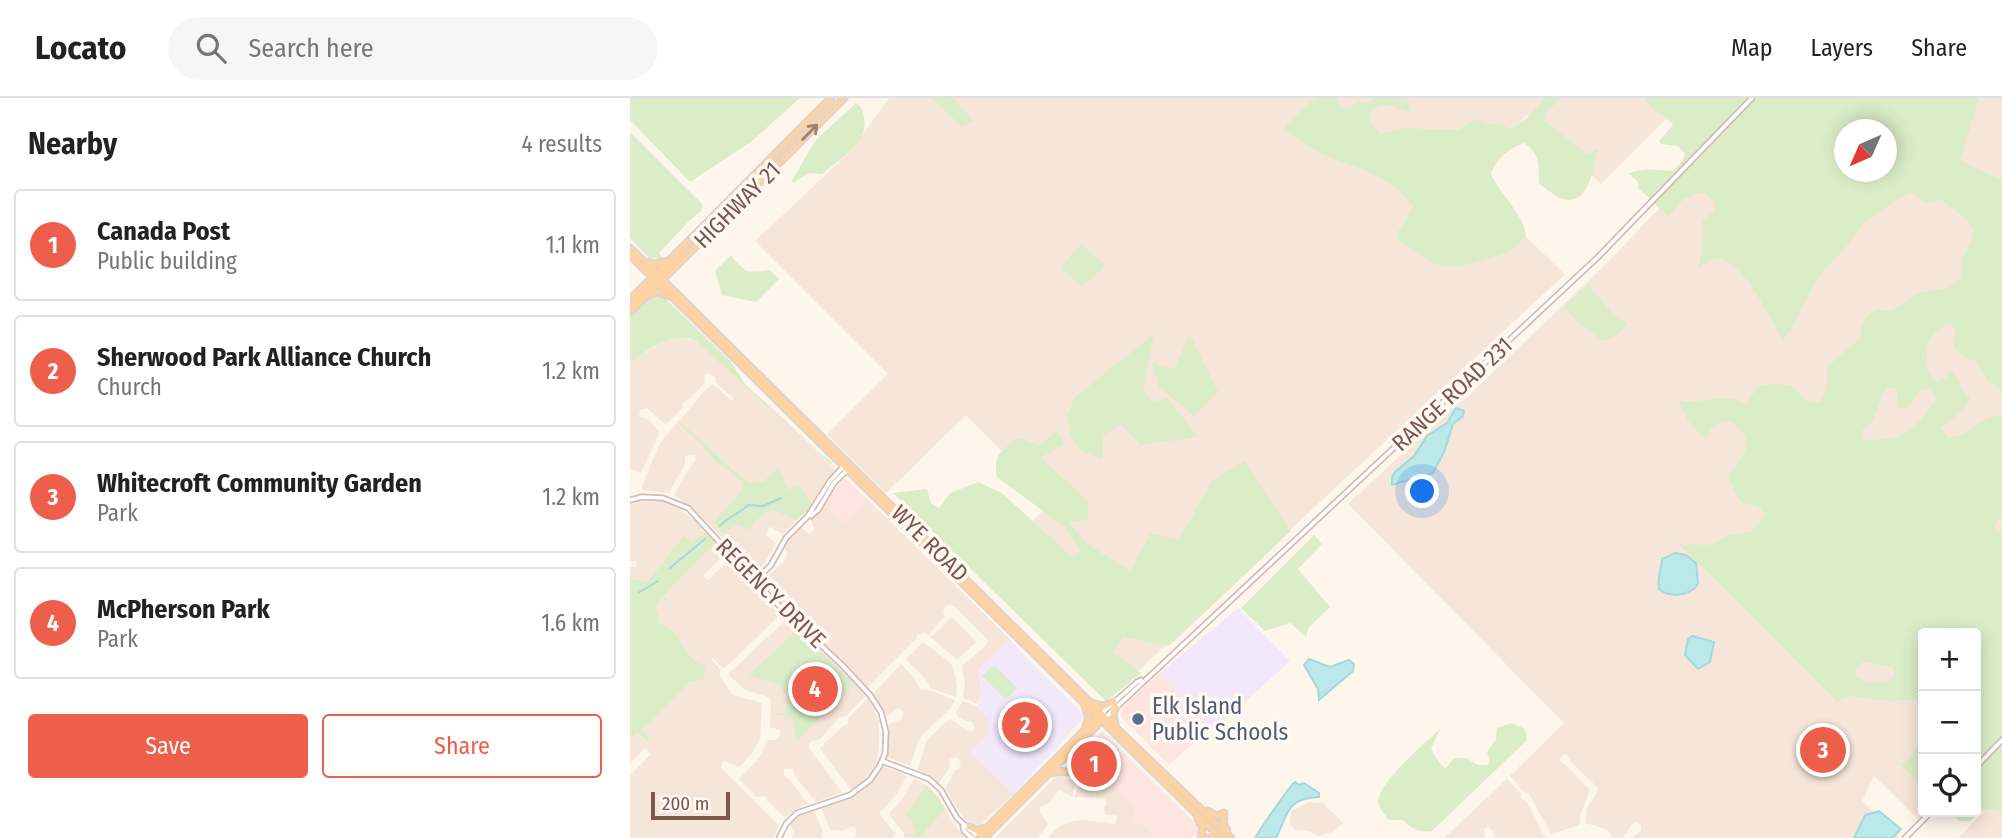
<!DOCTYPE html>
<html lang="en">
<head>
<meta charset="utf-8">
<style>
	:root { --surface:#fff; --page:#f6f6f6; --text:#222; --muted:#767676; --line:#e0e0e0; --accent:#ed5e4b }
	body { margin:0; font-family:"Fira Sans Condensed",sans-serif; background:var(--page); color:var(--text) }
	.controls { position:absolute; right:21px; bottom:21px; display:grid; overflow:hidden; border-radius:7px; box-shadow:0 4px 18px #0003 }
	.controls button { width:63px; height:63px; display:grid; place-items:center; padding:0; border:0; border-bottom:2px solid var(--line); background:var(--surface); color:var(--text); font:35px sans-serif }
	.compass { position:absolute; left:1204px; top:21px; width:63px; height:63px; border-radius:50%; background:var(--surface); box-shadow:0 4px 18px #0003; rotate:225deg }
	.scale { position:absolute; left:21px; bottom:18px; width:79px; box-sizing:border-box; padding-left:7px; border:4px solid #7c574b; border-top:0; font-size:19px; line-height:24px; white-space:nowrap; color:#7c574b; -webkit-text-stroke:5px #fff9f3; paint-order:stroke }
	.you { position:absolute; left:793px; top:394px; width:24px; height:24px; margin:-18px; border:5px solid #fff; border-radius:50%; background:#1a73e8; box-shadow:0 0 0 10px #1a73e833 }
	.badge { display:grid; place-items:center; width:46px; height:46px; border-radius:50%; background:var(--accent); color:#fff; font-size:23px; font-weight:700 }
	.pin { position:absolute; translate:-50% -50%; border:4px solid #fff; box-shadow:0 2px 7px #0006 }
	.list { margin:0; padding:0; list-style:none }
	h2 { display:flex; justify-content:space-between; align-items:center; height:91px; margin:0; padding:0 28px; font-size:30px }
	h2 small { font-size:23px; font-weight:400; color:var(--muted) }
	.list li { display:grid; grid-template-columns:46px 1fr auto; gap:21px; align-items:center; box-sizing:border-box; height:112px; margin:0 14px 14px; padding:0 14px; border:2px solid var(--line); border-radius:7px }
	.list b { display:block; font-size:26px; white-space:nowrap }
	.list p { margin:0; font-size:23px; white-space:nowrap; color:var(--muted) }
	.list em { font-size:23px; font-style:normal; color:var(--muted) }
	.actions { display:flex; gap:14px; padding:21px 28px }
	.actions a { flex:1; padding:16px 0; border:2px solid var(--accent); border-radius:7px; text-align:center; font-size:24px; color:var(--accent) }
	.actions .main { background:var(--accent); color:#fff }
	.icon { flex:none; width:38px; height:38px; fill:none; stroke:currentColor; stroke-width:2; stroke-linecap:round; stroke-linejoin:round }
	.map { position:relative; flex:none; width:1372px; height:740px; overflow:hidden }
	header { display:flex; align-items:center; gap:42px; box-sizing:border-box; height:98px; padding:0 35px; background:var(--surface); border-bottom:2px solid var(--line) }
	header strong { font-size:33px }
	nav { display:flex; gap:38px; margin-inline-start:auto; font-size:24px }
	.search { width:490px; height:63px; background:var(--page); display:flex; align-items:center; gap:18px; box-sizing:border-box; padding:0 24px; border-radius:38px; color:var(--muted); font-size:26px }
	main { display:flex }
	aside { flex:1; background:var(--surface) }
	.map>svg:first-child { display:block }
	.residential { fill:#f6e6d9; fill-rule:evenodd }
	.commercial { fill:#fee5df }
	.education { fill:#f2e7fb }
	.green { fill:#dbedc8; fill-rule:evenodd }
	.water { fill:#bde8ea; stroke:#a3d9dc; stroke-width:2 }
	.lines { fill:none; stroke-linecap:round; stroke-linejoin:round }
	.stream { stroke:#a3d9dc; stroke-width:2 }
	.minor-casing { stroke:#d4bdb2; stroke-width:7 }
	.major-casing { stroke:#ddd3d0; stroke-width:9 }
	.minor { stroke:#fff; stroke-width:3.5 }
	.major { stroke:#ffd2a1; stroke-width:5 }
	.oneway { stroke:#a37c65 }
	.service-dot { fill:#5c6f8a; stroke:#fff9f3; stroke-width:2.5 }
	.labels { text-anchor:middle; stroke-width:7; stroke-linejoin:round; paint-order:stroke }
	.street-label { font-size:23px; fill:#7c574b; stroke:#fff9f3 }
	.service-label { font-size:23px; fill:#4e5e75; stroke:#fff9f3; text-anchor:start }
</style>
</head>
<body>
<header>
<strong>Locato</strong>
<div class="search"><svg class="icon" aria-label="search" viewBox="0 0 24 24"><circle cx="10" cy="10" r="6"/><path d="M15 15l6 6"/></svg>Search here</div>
<nav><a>Map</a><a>Layers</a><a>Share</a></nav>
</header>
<main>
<aside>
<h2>Nearby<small>4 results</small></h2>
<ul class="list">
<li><span class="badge">1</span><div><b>Canada Post</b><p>Public building</p></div><em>1.1 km</em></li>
<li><span class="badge">2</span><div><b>Sherwood Park Alliance Church</b><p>Church</p></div><em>1.2 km</em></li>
<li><span class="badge">3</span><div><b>Whitecroft Community Garden</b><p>Park</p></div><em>1.2 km</em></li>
<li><span class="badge">4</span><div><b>McPherson Park</b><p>Park</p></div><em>1.6 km</em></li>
</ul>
<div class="actions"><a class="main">Save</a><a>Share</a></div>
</aside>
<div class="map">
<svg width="1372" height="740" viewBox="0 0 1372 740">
	<rect width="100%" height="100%" fill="#fef5eb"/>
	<g class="residential">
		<polygon points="259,0 1115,0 1070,47 1036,21 971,86 897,17 837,82 935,176 476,603 348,478 422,404 336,317 256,395 197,336 258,276 125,143 221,53"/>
		<path d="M1135,0H1372V617L1346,535H1293V714H1296L1289,722L1244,678L1232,703L1269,738L1267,740H1002L1011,733V728L1006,724L1002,726L993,740H984L976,731L955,725L957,710L968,693L967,689L941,664L937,657L933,656L929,663L937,668L960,692L950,718L949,727L921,736L899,696L894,694L880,678L934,625L718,406L828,304L834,302L977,165ZM1214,32H1256V74H1214Z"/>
		<polygon points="49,238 66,243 154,321 205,372 183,407 153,436 141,429 138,430 136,437 146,445 134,466 124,476 107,456 110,453 109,446 104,444 99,447 65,412 44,397 59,370 64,364 66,361 64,357 55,358 55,366 39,395 12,392 13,385 30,345 78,289 83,286 102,303 104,301 85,284 85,279 77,275 74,279 75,284 60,301 56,302 52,306 53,309 36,327 17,310 10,312 9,319 18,321 30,334 11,375 0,371 0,264 38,241"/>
		<polygon points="238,402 380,541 349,571 351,593 348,606 333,600 335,585 332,568 356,547 358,542 325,509 319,506 315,508 313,514 315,518 299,537 294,535 287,537 286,541 238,589 230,582 230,592 236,598 216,618 209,620 189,642 181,643 179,646 179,650 212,694 186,704 165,678 163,671 160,670 154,671 154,678 160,682 178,706 164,712 155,720 139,704 136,698 127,699 109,681 129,660 138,642 146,642 150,638 150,632 140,629 141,603 139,599 115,592 99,577 99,575 156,522 163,529 170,524 167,520 168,511 162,508 158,511 132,484 156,461 157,454 154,450 160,440 171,429 179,436 182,434 184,430 180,421 194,406 216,425"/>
		<polygon points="30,403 46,409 66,423 75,434 61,445 47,447 18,483 0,481 0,469 6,469 7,464 0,463 0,407 9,404"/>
		<polygon points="84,447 94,457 73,478 78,482 99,462 150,517 96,569 92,570 83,560 81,561 90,571 90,579 103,597 132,605 130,640 123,654 109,669 96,663 92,664 91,670 149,727 143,740 0,740 0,677 21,656 15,650 0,665 0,641 7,634 17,644 11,633 60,584 69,566 53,549 43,532 30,525 26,510 31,500 42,507 33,498"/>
		<polygon points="320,520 324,521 346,544 327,562 301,539"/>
		<polygon points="293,544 322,566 327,587 326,599 300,590 298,584 276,561"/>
		<polygon points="271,566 283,579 291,592 298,592 325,602 321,610 293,636 288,644 280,668 257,659 258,627 272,621 273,613 268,610 257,619 243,596"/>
		<polygon points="238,600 249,623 249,652 245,669 233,684 221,692 190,650 213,628 218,626 218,620"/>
		<polygon points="333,603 348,609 359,622 359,636 341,654 384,696 346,730 333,719 315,691 325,672 329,670 331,665 328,660 320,661 319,670 309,685 288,671 297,642 320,621 337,633 342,633 345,630 341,623 336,623 327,618 326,614"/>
		<polygon points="1372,653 1372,740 1328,740 1357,710"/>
		<polygon points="253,668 277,678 267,696 249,715 265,736 263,740 199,740 224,740 227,734 225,730 221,729 214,732 200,732 191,709 215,702 234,692"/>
		<polygon points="428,677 446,684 442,699 429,692 419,705 410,709 410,715 418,726 408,740 365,740"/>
		<polygon points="284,680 296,687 276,717 282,723 286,737 274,736 259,716 273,700"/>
		<polygon points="877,681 892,696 890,699 899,707 915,740 865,740 862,732 858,729 854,731 855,740 814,740"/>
		<polygon points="450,683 484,689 506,709 502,723 514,727 527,740 417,740 431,727 444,723 453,722 485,726 488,718 475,716 474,710 477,704 474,700 444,699"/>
		<polygon points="679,704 693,705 713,725 703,734 688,738 679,733 665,732 660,725 661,713"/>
		<polygon points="316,710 320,721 333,737 333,740 273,740 274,738 291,739"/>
		<polygon points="184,712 192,731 192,740 162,740 164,734 160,727 170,718"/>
	</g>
	<g class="commercial">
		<polygon points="214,380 238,402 216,426 194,406"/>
		<polygon points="530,575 580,630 539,667 491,619 492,610"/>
		<polygon points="472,634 571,731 562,740 527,740 514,727 502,723 506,709 484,689 450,683 432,675"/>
	</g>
	<g class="education">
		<polygon points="608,510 660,563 584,632 530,575"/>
		<polygon points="380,541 398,562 455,618 384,696 341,654 359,636 359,622 348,608 351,593 349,571"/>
	</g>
	<g class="green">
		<polygon points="0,0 170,0 122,43 60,84 0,22"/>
		<polygon points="302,0 324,0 343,23 332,29"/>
		<path d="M685,0H708L707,4L712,10H719L726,4L740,5L746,0H777L781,14C771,12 762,7 749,7L740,17L741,26L750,35L776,30L828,32L847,21L858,27L870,25L879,31C895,25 903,13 914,0H931L914,17L915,23L957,56L968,51C963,69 959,114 928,99C922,96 916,90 909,86C908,67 911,56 894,45C880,49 865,62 861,76C870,96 895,118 896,138L880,154L833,168L816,169L803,165L770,143L766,137L783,109C768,81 724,69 696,58C682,51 667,41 654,32L655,28Z"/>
		<path d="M1014,0H1349L1330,62L1372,82V294L1364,286L1359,285L1346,263C1328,258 1320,253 1326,233L1320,225C1296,234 1289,263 1305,283L1317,279L1319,271L1321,272L1340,301L1334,312L1311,329L1318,339C1339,339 1349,319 1372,317V418L1366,424L1365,430L1372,436V715C1356,706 1353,712 1340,723H1330L1317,714H1346V535H1293V605L1290,602L1257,603L1220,598L1207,604L1043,440L1054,448L1062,446L1078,447L1101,437L1121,434L1135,417L1129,409L1111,404L1097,378C1109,365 1126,348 1110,331C1105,325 1099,323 1090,324L1080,332L1076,342L1060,326L1048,303C1074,307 1089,292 1116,306L1129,287C1138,287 1149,285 1158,287C1166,289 1169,297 1175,301C1197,316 1199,281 1197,269L1230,240C1232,225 1234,215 1250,212C1254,212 1257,213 1261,212C1272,209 1279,200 1289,195C1298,191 1312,194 1321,188C1337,178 1329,167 1335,155C1340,145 1347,136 1339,125C1332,114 1320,111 1311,101L1297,105L1282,95L1269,100L1233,126L1217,148L1188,179L1162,230L1153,242C1141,222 1113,163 1089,161C1080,160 1075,165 1069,170L1074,133L1072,124L1085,112V105L1075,95C1052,98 1052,102 1039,119L1008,90V84L999,76C1011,69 1029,72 1043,73L1053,62L1055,56L1048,48L1031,46L1029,43L1043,27L1040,21L1024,13ZM1214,32H1256V74H1214ZM1265,290L1267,296V308L1271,310H1277L1291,293L1300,291L1306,301C1303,309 1280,334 1271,337C1260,342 1243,342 1232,341L1231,334C1250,321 1245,308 1257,291ZM1233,564L1262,569L1265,576L1258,584L1237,585L1226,578L1225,574Z"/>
		<path d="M226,5C232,9 233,13 234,20C239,45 209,62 192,76L178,75L165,84H161L185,43Z"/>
		<polygon points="0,34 72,106 72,112 60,122 29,155 32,160 19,160 0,140"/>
		<polygon points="451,146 474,166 472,171 452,189 433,172 432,168"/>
		<path d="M101,157C115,176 118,175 140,172L149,181L126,204L92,197L85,173Z"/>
		<path d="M958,186L984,217L997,226C992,235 983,242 972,243C962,234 940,220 935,208Z"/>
		<path d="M27,196L40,205L101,264L115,286L184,350L200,363L206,371L66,243C43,231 20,252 0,264V218L19,199Z"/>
		<polygon points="524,236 513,291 521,304 538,300 568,339 511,347 491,326 473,338 473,362 451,353 441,339 437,318 445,299"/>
		<polygon points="560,237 588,294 564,318 529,289 522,265 544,271"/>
		<path d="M48,322L102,371L120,385L134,383L149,369L158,392L168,387L183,407L165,423C144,408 134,410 120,432L108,427L92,435L84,424L112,393L113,385L100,373L85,363L73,348L47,324Z"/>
		<path d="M428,332L434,346L411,360L458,403V422L439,424L456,445L500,473L521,435L549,442L581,384L614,363L661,433L539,548L493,539L483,554L511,575L476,603L263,395L297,391L301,406L309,410L320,395L348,384L372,395L442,459L451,454L435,429L367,379C363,356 371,353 388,340L409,347Z"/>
		<path d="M76,434L86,445L33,498L43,507L31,500L26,510L30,525C35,528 41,530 44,534C54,545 59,563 75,568L74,581L60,584L11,633L20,641L17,644L7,634L0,641V481L18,483L54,438L61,444Z"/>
		<polygon points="684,437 692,446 668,471 700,509 679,529 676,539 660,525 635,533 611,510"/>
		<polygon points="167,532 224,586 167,643 163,621 155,617 140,616 155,615 157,597 149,587 119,577"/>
		<polygon points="364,567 387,590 376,602 352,578"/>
		<path d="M882,625L895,631L897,642L802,733C789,734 782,732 773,722H759C756,718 751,712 749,708C741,689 797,644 810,631L801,651L811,667L816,670L824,660H836L848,667H858L860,663L857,654L866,641L867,630Z"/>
		<polygon points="1293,640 1293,690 1268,664 1273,666 1284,655"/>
		<polygon points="296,687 307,697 315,711 291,739 274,738 274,736 286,736 282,723 276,717"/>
	</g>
	<g class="water">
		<polygon points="826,310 834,313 833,318 823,326 814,354 803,375 762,387 762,379 765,374 784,358 797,338 817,325"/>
		<path d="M1045,455L1056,457L1066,465L1068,485L1065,490C1054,498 1040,500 1029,491C1027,481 1031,472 1032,461Z"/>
		<polygon points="1062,538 1084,544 1080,564 1068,571 1055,557 1058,541"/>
		<polygon points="679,561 700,569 719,562 724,566 723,573 689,602 688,591 674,567"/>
		<path d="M665,684L669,687L674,685L689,695V699C655,701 659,715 646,740H625C630,731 659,689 665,684Z"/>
		<polygon points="1249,713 1271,731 1262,740 1224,740 1235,717"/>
	</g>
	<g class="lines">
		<g class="stream">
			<path d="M90,428C99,418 108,417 118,407L133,408L151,400"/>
			<polyline points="40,470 75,441"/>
			<polyline points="8,495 28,483"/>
		</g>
		<g class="minor-casing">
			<g id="minor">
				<polyline points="0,402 12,399 33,400 58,410 141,500 213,568 240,597 251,614 256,634 255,656 249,669 240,682 220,697 167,715 156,726 149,740"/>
				<polyline points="181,418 188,412 204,385 219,370"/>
				<polyline points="125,483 141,467 156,440 178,418 200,383 215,367"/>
				<polyline points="472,615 507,584 511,582"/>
				<polyline points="476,619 968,159 1122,0"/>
				<polyline points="252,663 299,681 311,692 327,720 348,739"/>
				<polyline points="1346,669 1372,642"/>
				<polyline points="333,728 334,733 342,740"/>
				<polyline points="1275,740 1301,714"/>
			</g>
		</g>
		<g class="major-casing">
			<g id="major">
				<polyline points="0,150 488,632 601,740"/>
				<polyline points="0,157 591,740"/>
				<polyline points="15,164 25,166 36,163"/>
				<polyline points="30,179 53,153"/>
				<polyline points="18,197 28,194 39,198"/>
				<polyline points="0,202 201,0"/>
				<polyline points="1,209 22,184"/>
				<polyline points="0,214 214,0"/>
				<polyline points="464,606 474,608 484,604"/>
				<polyline points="455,608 459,619 456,628"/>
				<polyline points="485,626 483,615 486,609"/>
				<polyline points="422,675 428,673 437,674"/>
				<polyline points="578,713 586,718 594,715"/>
				<polyline points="594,720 593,725 597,732"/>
				<polyline points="568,721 573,730 571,738"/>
				<polyline points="339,729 349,733 353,730"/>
				<polyline points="347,740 470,617"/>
				<polyline points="354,740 473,621"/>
				<polyline points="576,740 587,740"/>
			</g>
		</g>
		<use href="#minor" class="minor"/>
		<use href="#major" class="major"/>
	</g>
	<defs><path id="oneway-shaft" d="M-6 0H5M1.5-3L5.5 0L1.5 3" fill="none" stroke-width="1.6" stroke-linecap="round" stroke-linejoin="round" transform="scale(1.75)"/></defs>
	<use class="oneway" href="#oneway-shaft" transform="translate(180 34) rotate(-45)"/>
	<circle class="service-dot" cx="508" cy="621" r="7"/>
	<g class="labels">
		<g class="street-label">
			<text transform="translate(107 107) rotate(-45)" y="8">HIGHWAY 21</text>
			<text transform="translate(822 296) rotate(-43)" y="8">RANGE ROAD 231</text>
			<text transform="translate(300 445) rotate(45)" y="8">WYE ROAD</text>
			<text transform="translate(141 495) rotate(45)" y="8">REGENCY DRIVE</text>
		</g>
		<g class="service-label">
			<text x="522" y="616">Elk Island<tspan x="522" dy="26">Public Schools</tspan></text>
		</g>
	</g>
</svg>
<div class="controls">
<button>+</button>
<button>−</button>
<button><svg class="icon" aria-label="locate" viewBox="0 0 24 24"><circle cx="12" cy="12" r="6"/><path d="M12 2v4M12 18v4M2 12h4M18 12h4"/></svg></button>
</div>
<svg class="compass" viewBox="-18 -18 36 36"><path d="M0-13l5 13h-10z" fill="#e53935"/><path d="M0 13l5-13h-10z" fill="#767676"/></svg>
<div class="scale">200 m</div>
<div class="you"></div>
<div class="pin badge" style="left:464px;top:666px">1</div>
<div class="pin badge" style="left:395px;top:627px">2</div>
<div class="pin badge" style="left:1193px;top:652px">3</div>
<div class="pin badge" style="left:185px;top:591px">4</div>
</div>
</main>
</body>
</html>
